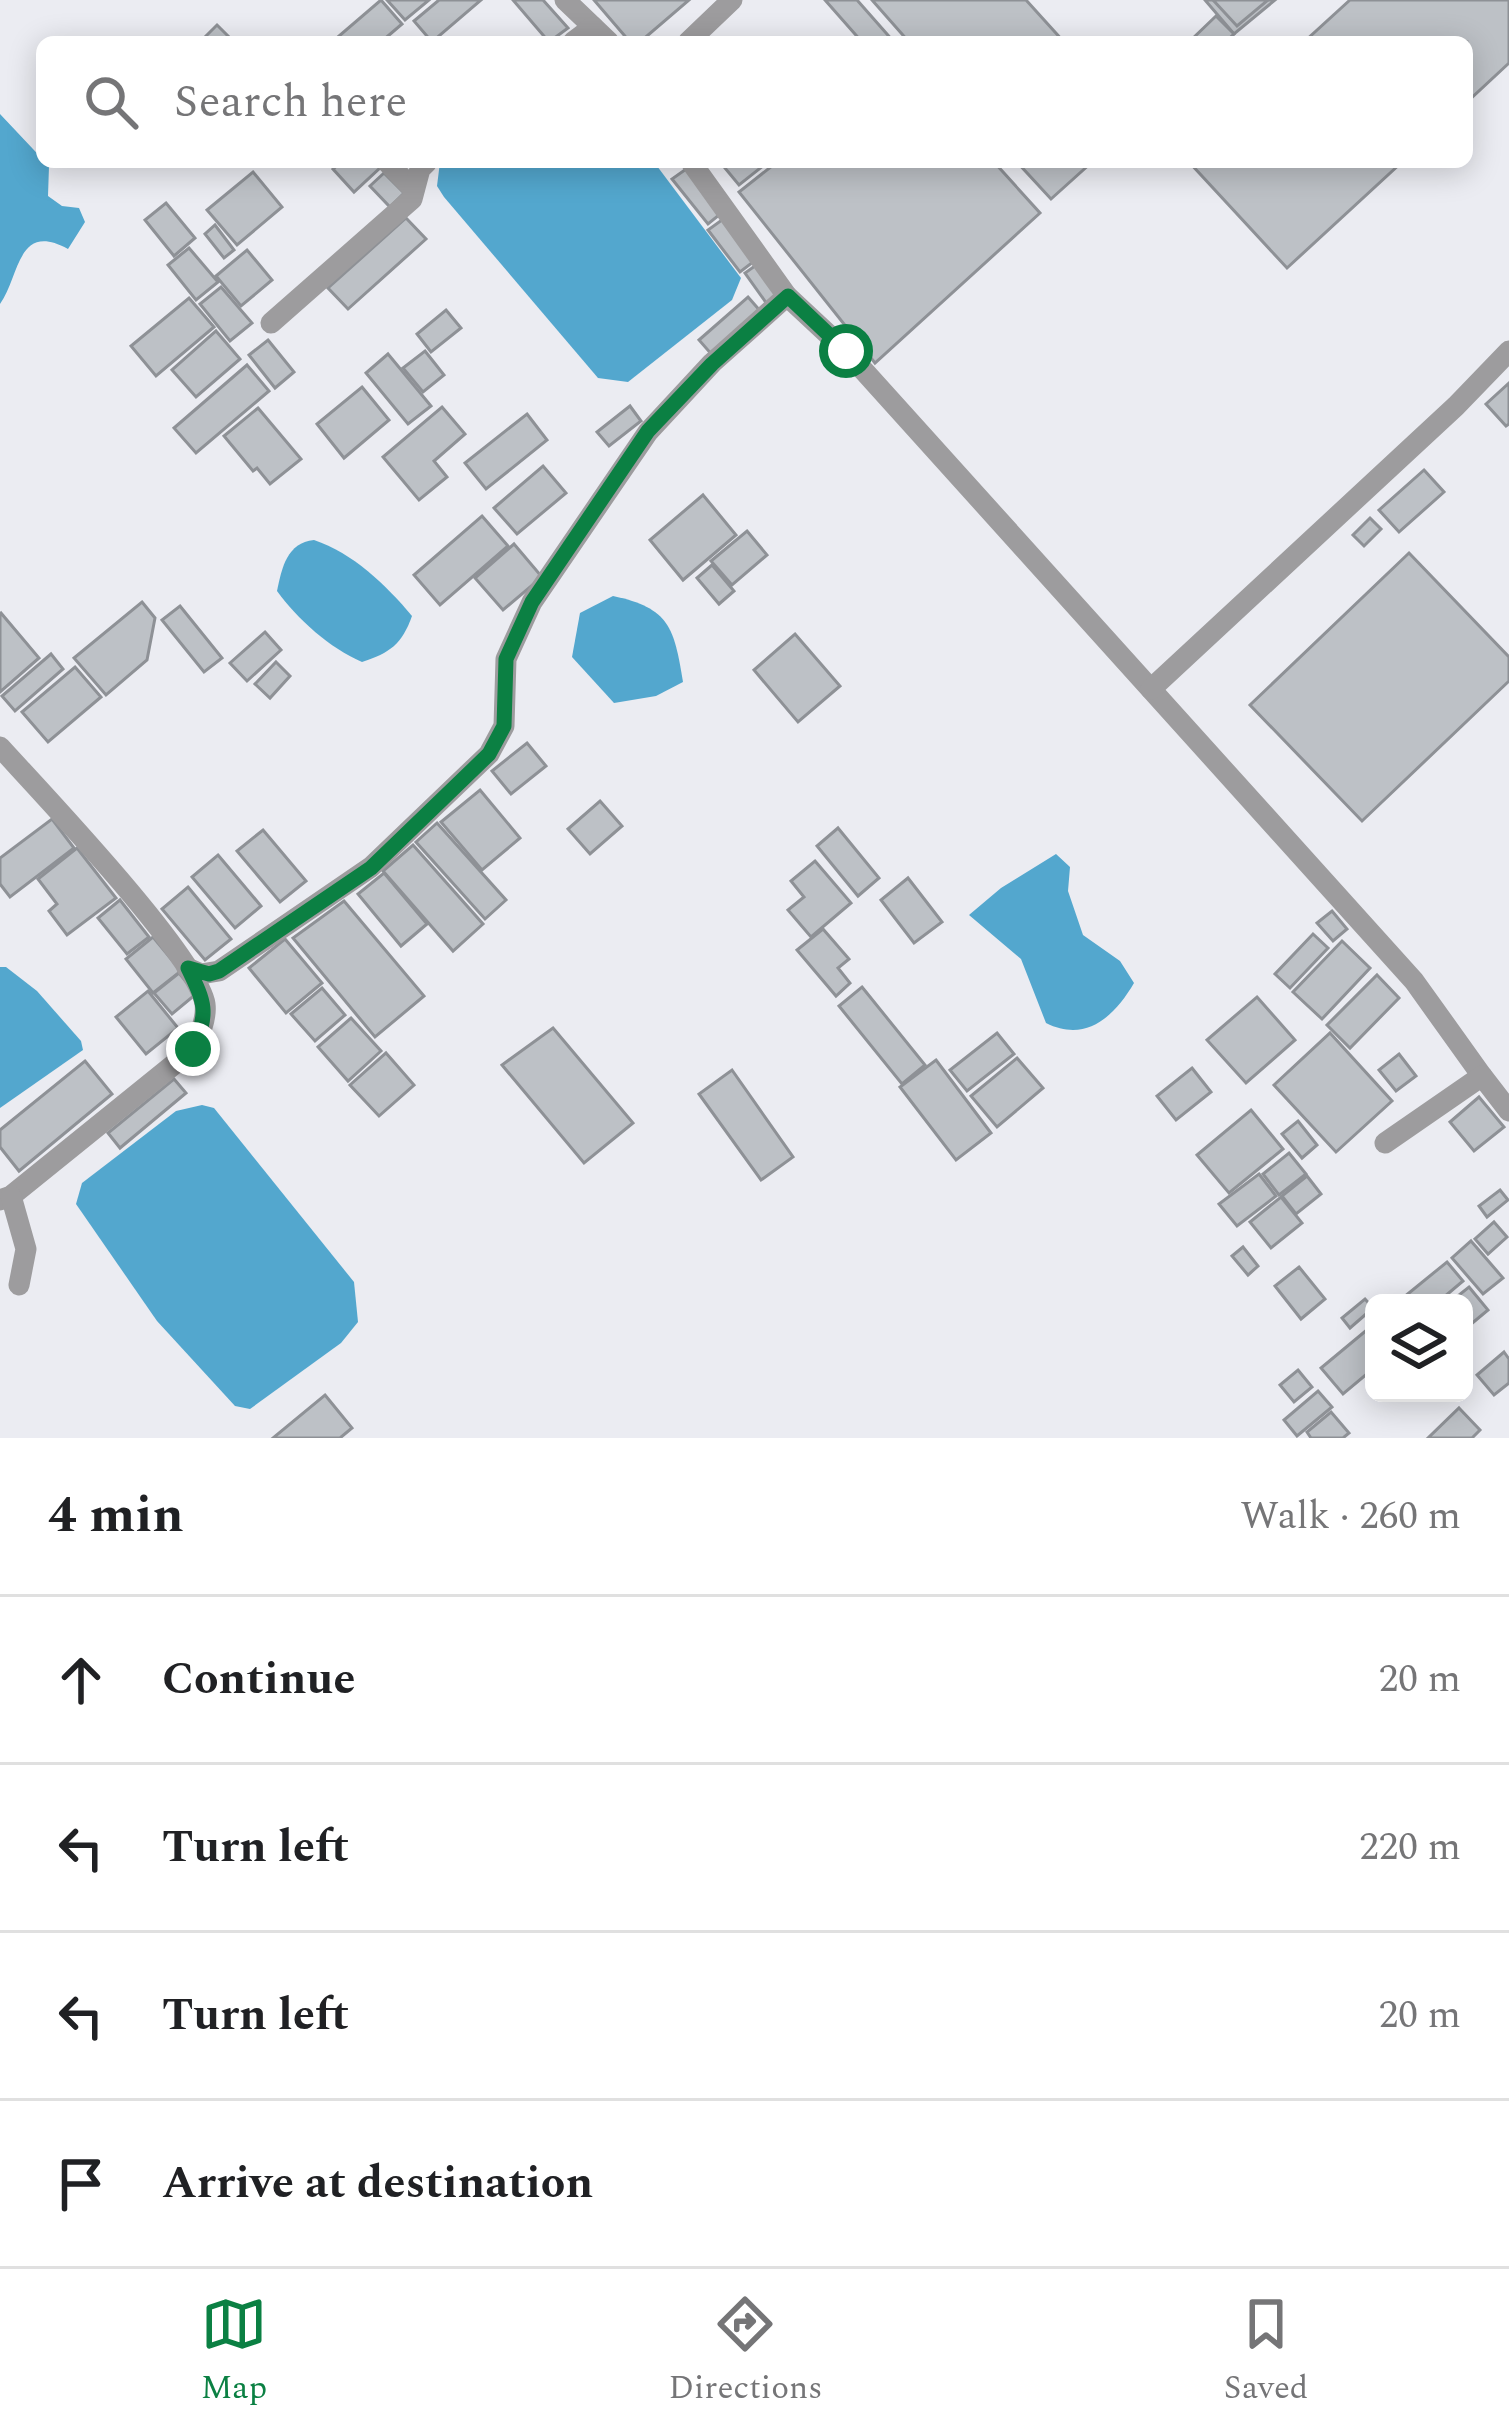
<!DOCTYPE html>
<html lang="en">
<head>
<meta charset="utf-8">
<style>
	:root { --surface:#fff; --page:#f6f6f6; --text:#202124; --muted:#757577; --line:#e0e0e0; --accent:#0b8043 }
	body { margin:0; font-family:Spectral,serif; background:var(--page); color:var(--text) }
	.controls { position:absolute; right:36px; bottom:36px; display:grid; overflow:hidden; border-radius:18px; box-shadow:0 6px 30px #0003 }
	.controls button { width:108px; height:108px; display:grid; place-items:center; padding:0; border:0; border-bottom:3px solid var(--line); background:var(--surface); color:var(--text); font:60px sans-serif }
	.stop { position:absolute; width:36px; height:36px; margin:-27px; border:9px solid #0b8043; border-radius:50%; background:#fff }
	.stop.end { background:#0b8043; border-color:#fff; box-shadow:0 3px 12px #0008 }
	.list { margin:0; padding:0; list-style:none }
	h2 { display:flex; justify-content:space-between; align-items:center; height:156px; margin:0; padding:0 48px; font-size:51px }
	h2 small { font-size:39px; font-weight:400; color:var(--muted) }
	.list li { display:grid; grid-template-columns:78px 1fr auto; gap:36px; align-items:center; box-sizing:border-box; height:168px; padding:0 48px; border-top:3px solid var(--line) }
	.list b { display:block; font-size:45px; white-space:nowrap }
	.list em { font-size:39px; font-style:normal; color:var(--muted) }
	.icon { flex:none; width:66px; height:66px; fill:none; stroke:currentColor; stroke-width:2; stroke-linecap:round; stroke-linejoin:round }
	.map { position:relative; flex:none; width:1509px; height:1438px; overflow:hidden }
	.search { position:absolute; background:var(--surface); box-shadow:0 6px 30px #0003; left:36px; right:36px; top:36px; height:132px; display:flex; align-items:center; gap:30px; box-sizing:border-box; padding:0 42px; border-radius:18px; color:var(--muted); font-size:45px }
	.sheet { height:828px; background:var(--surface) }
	nav { display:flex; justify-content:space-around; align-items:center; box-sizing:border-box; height:168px; border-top:3px solid var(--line); background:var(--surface); font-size:33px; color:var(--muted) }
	nav a { display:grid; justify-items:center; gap:6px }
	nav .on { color:var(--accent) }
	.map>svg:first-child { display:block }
	.water { fill:#53a7ce }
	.building { fill:#bdc1c6; stroke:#8e9196; stroke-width:3 }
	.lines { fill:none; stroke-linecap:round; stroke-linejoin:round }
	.minor { stroke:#9d9c9e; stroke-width:21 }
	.route { stroke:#0b8043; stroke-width:15 }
</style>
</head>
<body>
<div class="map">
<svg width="1509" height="1438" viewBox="0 0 1509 1438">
	<rect width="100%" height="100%" fill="#ebecf2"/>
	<g class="water">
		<path d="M0,114L49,166L48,196L62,206L79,208L85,222L68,249C17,221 20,276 0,304Z"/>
		<polygon points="440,162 654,162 741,278 732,300 628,382 598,378 444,197 437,186"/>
		<path d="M314,540C353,553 386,585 412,616C402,644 390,653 362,662C331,649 297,619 277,591C282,567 287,543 314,540Z"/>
		<path d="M613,596C670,608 674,628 683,682L656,696L614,703L572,657L580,613Z"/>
		<path d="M1056,854L1070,867L1068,891L1083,935L1120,961L1134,983C1114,1017 1086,1043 1046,1023L1021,959L969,915L1001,888Z"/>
		<polygon points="0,967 6,967 37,991 81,1041 83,1050 0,1108"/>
		<polygon points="202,1105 214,1108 354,1282 358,1322 341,1343 250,1409 235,1406 157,1321 76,1204 82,1183 176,1111"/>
	</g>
	<g class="building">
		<polygon points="381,0 402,24 381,42 332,42"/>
		<polygon points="387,0 429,0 405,20"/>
		<polygon points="439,0 481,0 432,42 414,21"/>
		<polygon points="513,0 543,0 568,28 549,42"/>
		<polygon points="594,0 689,0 640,42 630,42"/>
		<polygon points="825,0 857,0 894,42 862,42"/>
		<polygon points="872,0 1026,0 1064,42 909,42"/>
		<polygon points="1205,0 1275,0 1234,34"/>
		<polygon points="1213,0 1268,0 1237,26"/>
		<polygon points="1350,0 1509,0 1509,63 1467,102 1467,42 1304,42"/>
		<polygon points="1216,16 1234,34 1225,42 1189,42"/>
		<polygon points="217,25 234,42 200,42"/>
		<polygon points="341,162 379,162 382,166 354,192 333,169"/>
		<polygon points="720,162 759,162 763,166 739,185"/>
		<polygon points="777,162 994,162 1040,213 875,363 739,192"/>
		<polygon points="1017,162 1092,162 1051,199"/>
		<polygon points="1189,162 1402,162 1287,268"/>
		<polygon points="689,167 724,211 708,224 672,179"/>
		<polygon points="253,172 282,207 237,245 207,210"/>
		<polygon points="384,173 404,193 390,207 370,186"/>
		<polygon points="166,203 195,238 174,256 145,220"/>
		<polygon points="726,217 757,259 740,272 708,230"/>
		<polygon points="406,218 426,239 348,309 328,288"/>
		<polygon points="215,225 234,250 224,258 205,234"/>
		<polygon points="189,248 218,282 196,300 168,265"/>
		<polygon points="247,250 272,280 241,306 216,276"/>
		<polygon points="759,263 781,293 767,304 745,273"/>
		<polygon points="221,287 252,323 230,341 200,304"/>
		<polygon points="748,297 762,313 713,356 699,340"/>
		<polygon points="189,298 214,327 156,376 131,346"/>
		<polygon points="446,310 461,328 431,352 417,334"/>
		<polygon points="216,331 240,359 196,397 172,370"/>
		<polygon points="268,340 294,372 275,388 249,355"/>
		<polygon points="425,351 444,375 423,392 403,368"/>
		<polygon points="388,354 431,406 408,424 366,373"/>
		<polygon points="247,365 269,391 196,453 174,428"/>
		<polygon points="1509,383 1509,424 1506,426 1486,404"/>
		<polygon points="362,387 389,420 344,458 317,424"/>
		<polygon points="630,406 641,421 609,446 597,432"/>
		<polygon points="442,407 465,434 434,461 447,477 419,500 383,457"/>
		<polygon points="258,408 301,459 270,484 257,468 253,471 224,436"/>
		<polygon points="527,414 547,440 486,489 465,463"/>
		<polygon points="543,466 566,493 517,534 494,508"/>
		<polygon points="1424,470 1444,492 1399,532 1379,510"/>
		<polygon points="703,495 736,535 683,580 650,540"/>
		<polygon points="482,516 508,546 440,605 414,575"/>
		<polygon points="1370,518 1381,529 1364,546 1353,535"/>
		<polygon points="747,531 767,555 732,585 711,561"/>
		<polygon points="514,544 542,577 503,610 475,578"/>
		<polygon points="1409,553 1509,657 1509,681 1362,821 1250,705"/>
		<polygon points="712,565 734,591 719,604 697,578"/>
		<polygon points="142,602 155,618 147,660 106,695 74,658"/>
		<polygon points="180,606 222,658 204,672 162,620"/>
		<polygon points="1,613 39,658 0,692 0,614"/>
		<polygon points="265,632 281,650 247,681 230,663"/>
		<polygon points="795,634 840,686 798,722 754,670"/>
		<polygon points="51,654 63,669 15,711 2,696"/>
		<polygon points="276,662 290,676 270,698 255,684"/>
		<polygon points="75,667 101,697 48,742 22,712"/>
		<polygon points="527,743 546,766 511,794 492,771"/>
		<polygon points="480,790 520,838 482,870 441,822"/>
		<polygon points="600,801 622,826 590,854 568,829"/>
		<polygon points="52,819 74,848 10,897 0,884 0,858"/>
		<polygon points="437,823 506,900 485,919 416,842"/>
		<polygon points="838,828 879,878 858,896 817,846"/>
		<polygon points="263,830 306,881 280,902 237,851"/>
		<polygon points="413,845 483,924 453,951 383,871"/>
		<polygon points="77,848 116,898 67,935 49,911 57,904 38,879"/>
		<polygon points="218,855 261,906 235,928 192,877"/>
		<polygon points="815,861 851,903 811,937 788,910 804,897 791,881"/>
		<polygon points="384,873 427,924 401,946 358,894"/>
		<polygon points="908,878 942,922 914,943 881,900"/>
		<polygon points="188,887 231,939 205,960 162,909"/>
		<polygon points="120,900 149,937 127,954 98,918"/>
		<polygon points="344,901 424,996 375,1037 293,938"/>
		<polygon points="1332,911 1347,929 1333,941 1317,923"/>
		<polygon points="823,929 849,959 838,968 850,983 836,996 797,950"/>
		<polygon points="1313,934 1328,948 1290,988 1275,974"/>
		<polygon points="153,937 181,971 153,993 126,959"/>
		<polygon points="285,939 322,983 286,1013 249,968"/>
		<polygon points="1342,941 1370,968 1322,1019 1293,992"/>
		<polygon points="179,973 196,994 172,1014 154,993"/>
		<polygon points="1377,975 1399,998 1350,1048 1327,1025"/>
		<polygon points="862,987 925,1065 902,1084 839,1006"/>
		<polygon points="322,988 345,1015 315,1041 291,1014"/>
		<polygon points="148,991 178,1028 146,1054 116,1017"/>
		<polygon points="1257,997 1295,1040 1246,1083 1207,1040"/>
		<polygon points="351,1018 381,1051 348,1081 318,1047"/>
		<polygon points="553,1028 633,1123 584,1163 502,1065"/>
		<polygon points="997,1033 1014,1054 967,1091 950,1070"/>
		<polygon points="1330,1033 1392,1101 1336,1152 1274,1085"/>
		<polygon points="386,1053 414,1085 379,1116 350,1085"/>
		<polygon points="1399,1054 1416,1076 1396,1091 1379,1070"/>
		<polygon points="1017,1058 1043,1088 997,1127 971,1096"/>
		<polygon points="936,1060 991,1133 956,1160 900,1087"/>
		<polygon points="85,1061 112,1094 19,1171 0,1147 0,1130"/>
		<polygon points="1192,1068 1211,1092 1176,1120 1157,1096"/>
		<polygon points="732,1070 793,1157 761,1180 699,1094"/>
		<polygon points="174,1079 186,1093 120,1148 108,1133"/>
		<polygon points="1479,1097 1504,1127 1474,1151 1450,1122"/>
		<polygon points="1251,1110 1283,1149 1229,1193 1197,1155"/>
		<polygon points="1298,1121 1317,1145 1302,1158 1282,1134"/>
		<polygon points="1289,1153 1306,1174 1279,1195 1263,1174"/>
		<polygon points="1259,1174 1276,1196 1237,1226 1219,1204"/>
		<polygon points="1307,1176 1321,1194 1296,1214 1282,1196"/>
		<polygon points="1500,1190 1508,1200 1487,1217 1479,1206"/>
		<polygon points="1281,1197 1302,1223 1271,1248 1250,1222"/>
		<polygon points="1494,1222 1507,1237 1488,1254 1475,1239"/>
		<polygon points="1471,1241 1503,1278 1483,1294 1452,1258"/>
		<polygon points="1243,1247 1258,1266 1248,1275 1232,1256"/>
		<polygon points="1447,1262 1463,1281 1437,1303 1409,1303 1404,1297"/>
		<polygon points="1299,1267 1325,1299 1301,1319 1275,1286"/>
		<polygon points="1469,1287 1488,1310 1464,1330 1464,1303 1449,1303"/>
		<polygon points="1365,1299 1373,1308 1350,1328 1342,1318"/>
		<polygon points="1374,1324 1374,1368 1343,1394 1321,1368"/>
		<polygon points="1504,1352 1509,1359 1509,1383 1494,1395 1477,1375"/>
		<polygon points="1298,1370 1312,1387 1294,1402 1280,1385"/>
		<polygon points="1318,1391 1332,1407 1297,1436 1284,1420"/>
		<polygon points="325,1395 352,1428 340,1438 273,1438"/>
		<polygon points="1459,1408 1480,1430 1472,1438 1428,1438"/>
		<polygon points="1331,1412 1349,1433 1343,1438 1311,1438 1307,1432"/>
	</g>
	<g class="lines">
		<g class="minor">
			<polyline points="565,0 609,42"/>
			<polyline points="573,42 593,27"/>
			<polyline points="688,42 732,0"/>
			<polyline points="387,162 414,190"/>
			<polyline points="787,296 846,351 1414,981 1482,1076"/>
			<polyline points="271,323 412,199 420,169 427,162"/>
			<polyline points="1151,689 1456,406 1509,351"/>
			<path d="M0,747C39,790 198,957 205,1004C207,1019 199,1036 193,1049L11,1196L0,1200"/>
			<polyline points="187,968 201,974 219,971 371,867 489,754 504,726 506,659 532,602 648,432 712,363 787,296 691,162"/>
			<polyline points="1385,1143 1482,1076 1509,1111"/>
			<polyline points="11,1196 26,1249 19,1285"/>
		</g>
	</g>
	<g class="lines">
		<path class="route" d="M193,1049C209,1012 205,1003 188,968L209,974L219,971L371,868L489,754L504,726L506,659L532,602L648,431L712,364L788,296L846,351"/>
	</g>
</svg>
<div class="controls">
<button><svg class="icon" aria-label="layers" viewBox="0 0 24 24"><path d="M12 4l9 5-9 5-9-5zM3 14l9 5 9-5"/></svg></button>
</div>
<div class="stop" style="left:846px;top:351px"></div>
<div class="stop end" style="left:193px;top:1049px"></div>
<div class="search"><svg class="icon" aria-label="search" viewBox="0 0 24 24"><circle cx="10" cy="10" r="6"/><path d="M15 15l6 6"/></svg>Search here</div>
</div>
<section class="sheet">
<h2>4 min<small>Walk · 260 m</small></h2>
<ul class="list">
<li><svg class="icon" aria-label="ahead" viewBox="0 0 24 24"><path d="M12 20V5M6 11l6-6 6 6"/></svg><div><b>Continue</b></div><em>20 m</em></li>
<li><svg class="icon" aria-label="left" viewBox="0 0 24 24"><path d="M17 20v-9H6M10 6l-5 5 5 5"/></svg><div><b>Turn left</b></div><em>220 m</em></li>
<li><svg class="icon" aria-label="left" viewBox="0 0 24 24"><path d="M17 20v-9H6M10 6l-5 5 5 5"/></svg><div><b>Turn left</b></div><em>20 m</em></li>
<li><svg class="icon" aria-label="arrive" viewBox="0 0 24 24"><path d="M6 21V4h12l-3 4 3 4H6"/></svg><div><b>Arrive at destination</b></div></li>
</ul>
</section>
<nav>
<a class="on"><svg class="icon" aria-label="map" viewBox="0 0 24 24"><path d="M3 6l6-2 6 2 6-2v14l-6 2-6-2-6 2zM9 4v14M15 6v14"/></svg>Map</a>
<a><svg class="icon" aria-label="directions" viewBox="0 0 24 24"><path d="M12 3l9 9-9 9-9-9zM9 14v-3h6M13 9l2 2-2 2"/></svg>Directions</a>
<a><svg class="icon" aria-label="saved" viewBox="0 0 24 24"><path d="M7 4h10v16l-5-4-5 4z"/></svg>Saved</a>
</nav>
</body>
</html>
